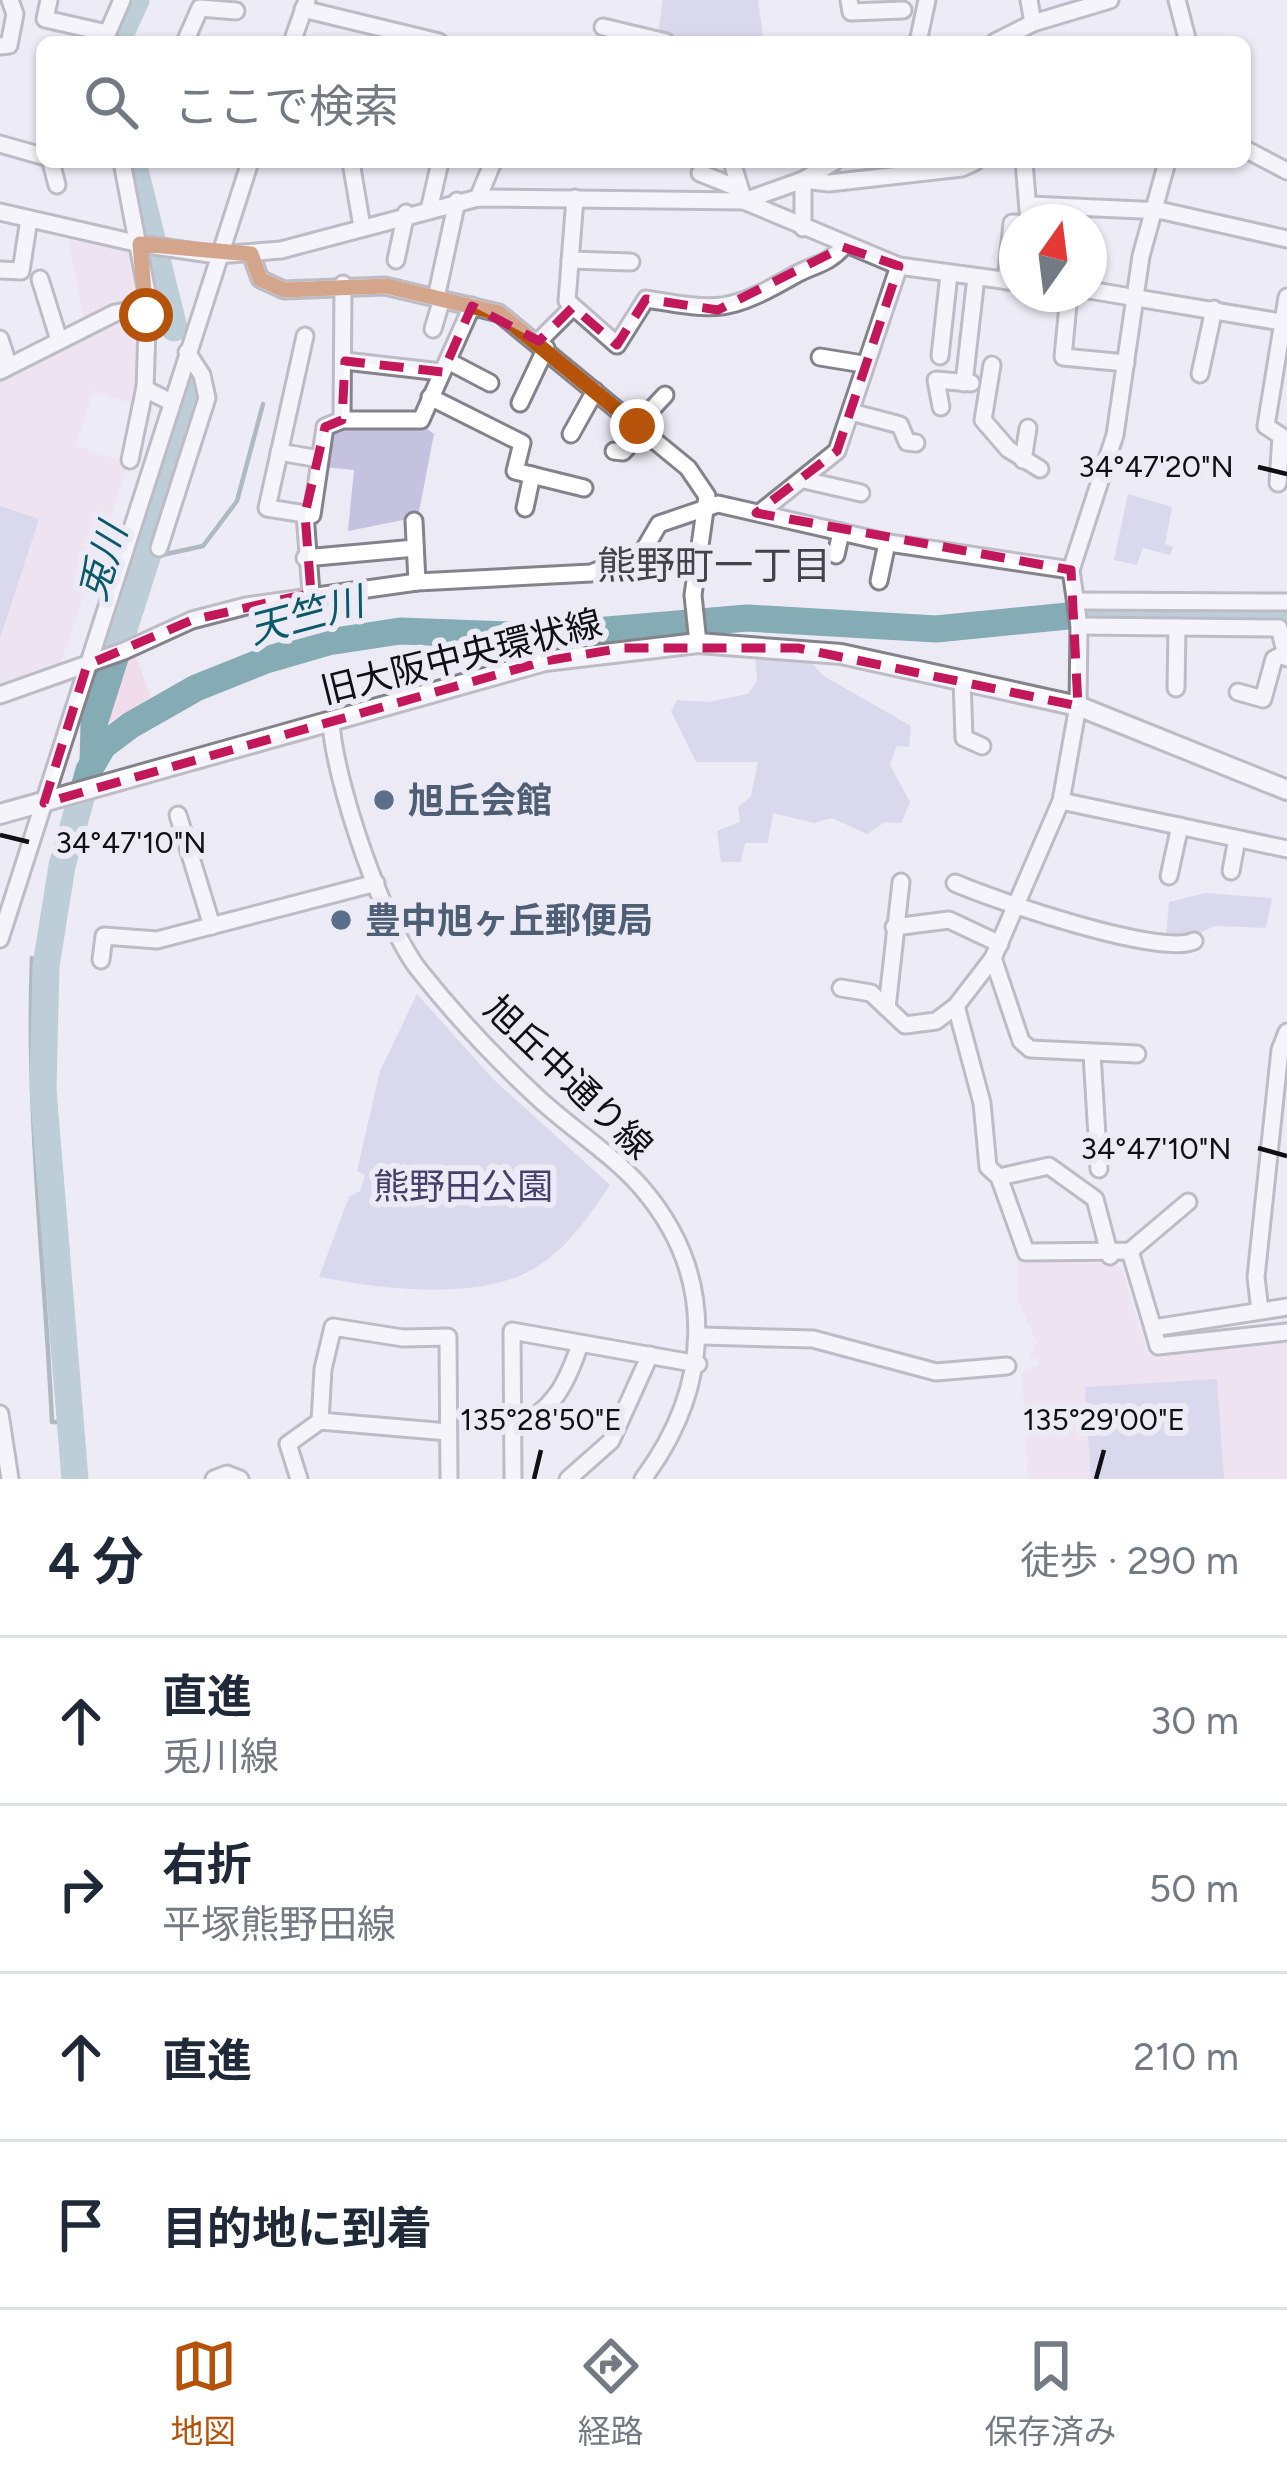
<!DOCTYPE html>
<html lang="ja">
<head>
<meta charset="utf-8">
<style>
	:root { --surface:#fff; --page:#f6f6f7; --text:#1f2937; --muted:#747a83; --line:#e0e1e3; --accent:#b45309 }
	body { margin:0; font-family:Figtree,"Noto Sans JP",sans-serif; background:var(--page); color:var(--text) }
	.compass { position:absolute; left:999px; top:204px; width:108px; height:108px; border-radius:50%; background:var(--surface); box-shadow:0 3px 9px #0004; rotate:14deg }
	.stop { position:absolute; width:36px; height:36px; margin:-27px; border:9px solid #b45309; border-radius:50%; background:#fff }
	.stop.end { background:#b45309; border-color:#fff; box-shadow:0 3px 12px #0008 }
	.list { margin:0; padding:0; list-style:none }
	h2 { display:flex; justify-content:space-between; align-items:center; height:156px; margin:0; padding:0 48px; font-size:51px }
	h2 small { font-size:39px; font-weight:400; color:var(--muted) }
	.list li { display:grid; grid-template-columns:78px 1fr auto; gap:36px; align-items:center; box-sizing:border-box; height:168px; padding:0 48px; border-top:3px solid var(--line) }
	.list b { display:block; font-size:45px; white-space:nowrap }
	.list p { margin:0; font-size:39px; white-space:nowrap; color:var(--muted) }
	.list em { font-size:39px; font-style:normal; color:var(--muted) }
	.icon { flex:none; width:66px; height:66px; fill:none; stroke:currentColor; stroke-width:2; stroke-linecap:round; stroke-linejoin:round }
	.map { position:relative; flex:none; width:1287px; height:1479px; overflow:hidden }
	.search { position:absolute; background:var(--surface); box-shadow:0 3px 9px #0004; left:36px; right:36px; top:36px; height:132px; display:flex; align-items:center; gap:30px; box-sizing:border-box; padding:0 42px; border-radius:18px; color:var(--muted); font-size:45px }
	.sheet { height:828px; background:var(--surface) }
	nav { display:flex; justify-content:space-around; align-items:center; box-sizing:border-box; height:168px; border-top:3px solid var(--line); background:var(--surface); font-size:33px; color:var(--muted) }
	nav a { display:grid; justify-items:center; gap:6px }
	nav .on { color:var(--accent) }
	.map>svg:first-child { display:block }
	.education { fill:#f0dceb }
	.green { fill:#c4c2df }
	.lines { fill:none; stroke-linecap:round; stroke-linejoin:round }
	.stream { stroke:#627c84; stroke-width:4.5 }
	.river { stroke:#85abb4; stroke-width:27 }
	.minor-casing { stroke:#84838c; stroke-width:21 }
	.major-casing { stroke:#84838c; stroke-width:24 }
	.minor { stroke:#fff; stroke-width:15 }
	.major { stroke:#fff; stroke-width:18 }
	.route { stroke:#b45309; stroke-width:15 }
	.marked { fill:none; stroke:#c2185b; stroke-width:9; stroke-dasharray:24 15; stroke-linejoin:round }
	.ticks { fill:none; stroke:#100f13; stroke-width:4.5 }
	.service-dot { fill:#5c6f8a; stroke:#ecebf5; stroke-width:4.5 }
	.labels { text-anchor:middle; stroke-width:12; stroke-linejoin:round; paint-order:stroke }
	.street-label { font-size:36px; fill:#100f13; stroke:#ecebf5 }
	.service-label { font-size:36px; font-weight:bold; fill:#4e5e75; stroke:#ecebf5; text-anchor:start }
	.park-label { font-size:36px; fill:#453f6b; stroke:#ecebf5 }
	.water-label { font-size:39px; font-style:italic; fill:#095b69; stroke:#ecebf5 }
	.neighbourhood-label { font-size:39px; fill:#44434b; stroke:#ecebf5 }
	.ticks-label { font-size:30px; text-anchor:middle; fill:#100f13; stroke:#ecebf5; stroke-width:12; stroke-linejoin:round; paint-order:stroke }
</style>
</head>
<body>
<div class="map">
<svg width="1287" height="1479" viewBox="0 0 1287 1479">
	<rect width="100%" height="100%" fill="#ecebf5"/>
	<g class="education">
		<polygon points="68,238 127,251 137,278 135,304 84,318"/>
		<polygon points="139,315 134,404 94,391 75,445 128,464 60,665 0,685 0,379 111,319"/>
		<polygon points="135,655 151,697 107,724 103,721 123,658"/>
		<polygon points="1017,1261 1114,1263 1122,1269 1148,1355 1287,1339 1287,1479 1028,1479 1022,1372 1039,1365 1038,1359 1029,1359 1037,1343 1018,1300"/>
	</g>
	<g class="green">
		<polygon points="663,0 758,0 764,42 691,42 658,34"/>
		<polygon points="423,426 434,434 418,517 348,531 354,470 325,467 328,434 346,427"/>
		<polygon points="1128,494 1172,507 1165,544 1173,547 1170,555 1143,548 1137,565 1114,560"/>
		<polygon points="0,506 39,519 1,635 0,635"/>
		<polygon points="755,652 806,656 822,675 911,726 909,747 897,746 890,765 910,802 901,823 885,822 867,834 832,818 814,823 773,813 768,843 745,843 741,862 721,862 717,831 740,822 738,807 751,796 758,762 696,762 671,711 677,700 707,702 748,694 757,681"/>
		<polygon points="1205,893 1272,898 1266,928 1215,926 1188,938 1166,937 1169,902"/>
		<path d="M417,994L493,1079L610,1185C591,1213 572,1242 544,1262C488,1304 384,1289 319,1277L349,1197L360,1191L365,1175L357,1171L380,1071Z"/>
		<polygon points="1217,1379 1224,1479 1091,1479 1085,1387"/>
	</g>
	<g class="lines">
		<g class="stream">
			<polyline points="162,555 203,546 237,501 263,404"/>
			<polyline points="146,559 149,558"/>
			<path d="M32,958C26,1114 45,1268 52,1422H69"/>
		</g>
		<g class="river">
			<polyline points="117,42 136,0"/>
			<polyline points="133,162 174,328"/>
			<polyline points="93,761 94,724 194,409 195,387"/>
			<polyline points="75,1479 43,1089 46,966 62,866 89,770 103,746 131,725 196,688 266,660 328,642 400,631 537,636 747,618 936,629 1068,616 1287,614"/>
		</g>
		<g class="minor-casing">
			<g id="minor">
				<polyline points="49,0 45,19 107,33"/>
				<polyline points="849,0 851,12 903,10"/>
				<polyline points="1029,0 1033,23"/>
				<polyline points="1177,0 1188,42"/>
				<polyline points="303,9 439,42"/>
				<polyline points="603,27 666,42"/>
				<polyline points="105,39 122,0"/>
				<polyline points="185,42 200,8 236,11"/>
				<polyline points="292,42 307,0"/>
				<polyline points="918,42 927,0"/>
				<polyline points="995,42 1033,23 1110,0"/>
				<polyline points="0,46 9,45 15,14 10,0"/>
				<polyline points="0,144 42,156"/>
				<polyline points="1245,149 1287,171"/>
				<polyline points="51,162 57,185"/>
				<polyline points="122,162 148,298 145,389 171,402"/>
				<polyline points="351,162 362,227"/>
				<polyline points="732,162 744,201 803,180 834,162"/>
				<polyline points="1024,162 1029,222"/>
				<polyline points="700,173 740,189"/>
				<polyline points="478,198 493,162"/>
				<path d="M575,198L567,301L617,345L646,299C719,311 728,313 793,276C812,265 829,264 843,247"/>
				<polyline points="1030,205 1163,211 1287,239"/>
				<polyline points="430,206 440,162"/>
				<polyline points="0,212 140,244 217,255 281,250 478,198 744,201 899,266 1017,282"/>
				<polyline points="803,228 803,180 829,183 962,168 975,162"/>
				<polyline points="251,254 260,279 284,290 385,286 499,313 688,468 707,496 693,595 698,643"/>
				<polyline points="396,260 406,213"/>
				<polyline points="570,260 631,262"/>
				<polyline points="0,270 21,271 29,219"/>
				<polyline points="40,279 59,340"/>
				<polyline points="1006,281 1012,223 1017,223"/>
				<polyline points="1089,290 1287,323"/>
				<polyline points="1069,294 1063,357 1126,363"/>
				<polyline points="436,298 457,201"/>
				<polyline points="433,329 442,299"/>
				<polyline points="305,336 267,508 312,515 325,427 342,420 421,420 472,306"/>
				<polyline points="0,339 8,364"/>
				<polyline points="539,341 573,307"/>
				<polyline points="940,356 949,274"/>
				<polyline points="820,357 863,364"/>
				<polyline points="345,361 441,372"/>
				<polyline points="448,361 490,383"/>
				<polyline points="992,365 983,420 1008,449 1040,469"/>
				<polyline points="0,371 115,313 147,307"/>
				<polyline points="1200,374 1214,309"/>
				<polyline points="964,383 976,277"/>
				<polyline points="430,397 522,443 515,471 584,488"/>
				<polyline points="520,403 546,348"/>
				<polyline points="941,407 936,380 971,383"/>
				<polyline points="851,412 900,425 907,442 916,443"/>
				<polyline points="342,420 343,284"/>
				<polyline points="636,426 665,395"/>
				<polyline points="571,434 595,391"/>
				<polyline points="614,451 623,452 642,431"/>
				<polyline points="279,452 320,459"/>
				<polyline points="130,460 145,387"/>
				<polyline points="1023,460 1028,428"/>
				<polyline points="804,480 861,493"/>
				<polyline points="1278,483 1281,436 1266,426 1287,297"/>
				<polyline points="525,508 532,475"/>
				<polyline points="762,511 837,451 899,266"/>
				<polyline points="305,514 311,593"/>
				<polyline points="414,521 417,582"/>
				<polyline points="159,548 207,398 202,375 187,352"/>
				<polyline points="836,555 841,532"/>
				<polyline points="305,558 415,548"/>
				<polyline points="879,581 887,543"/>
				<polyline points="1076,601 1287,602"/>
				<polyline points="1079,626 1279,628 1287,658"/>
				<polyline points="962,680 964,738 982,746"/>
				<polyline points="1176,688 1177,627"/>
				<polyline points="1238,692 1263,699 1274,659 1284,654"/>
				<polyline points="0,695 124,651 192,620 246,606 417,582 591,573 642,553 659,524 718,504 889,543 1071,570"/>
				<path d="M331,722C334,780 383,924 419,970C454,1014 496,1059 537,1097C570,1128 611,1153 641,1187C719,1277 711,1388 643,1479"/>
				<polyline points="1061,801 1287,849"/>
				<polyline points="178,815 212,926"/>
				<polyline points="1231,871 1237,839"/>
				<polyline points="1169,876 1180,826"/>
				<path d="M955,883C994,900 1160,957 1194,941"/>
				<polyline points="894,927 949,920 1000,944"/>
				<polyline points="0,939 250,162"/>
				<polyline points="993,958 1021,1041 1030,1049 1137,1054"/>
				<polyline points="101,960 104,936 157,940 376,883"/>
				<polyline points="841,988 871,993 905,1025 936,1021 956,1006 993,958 1061,801 1078,706 1079,626 1071,570 1115,435 1141,256 1167,162"/>
				<polyline points="956,1006 982,1103 988,1167 999,1177 1026,1252 1130,1251 1188,1202"/>
				<polyline points="887,1008 901,882"/>
				<polyline points="1092,1054 1099,1169"/>
				<polyline points="999,1177 1049,1166 1095,1199 1110,1256"/>
				<polyline points="1130,1251 1153,1328 1287,1307"/>
				<polyline points="1260,1311 1256,1277 1280,1050 1287,1032"/>
				<polyline points="1153,1328 1158,1346 1287,1332"/>
				<polyline points="701,1336 813,1339 936,1372 1007,1366"/>
				<polyline points="0,1414 10,1479"/>
				<polyline points="320,1421 448,1432"/>
				<path d="M513,1430C553,1410 566,1386 580,1344"/>
				<polyline points="214,1479 227,1474 240,1479"/>
				<polyline points="299,1479 288,1444 320,1421 323,1369 333,1327 403,1338 448,1337 449,1479"/>
				<polyline points="513,1479 512,1331 698,1364"/>
				<polyline points="568,1479 611,1441 650,1355"/>
			</g>
		</g>
		<g class="major-casing">
			<polyline id="major" points="0,814 545,661 698,643 841,654 1078,706 1287,790"/>
		</g>
		<use href="#minor" class="minor"/>
		<use href="#major" class="major"/>
	</g>
	<g class="lines">
		<polyline class="route" points="146,315 140,244 251,254 260,279 284,290 386,286 499,313 637,426"/>
	</g>
	<path d="M0 0H1287V1479H0ZM843,247L899,266L837,451L756,513L1071,570L1078,706L798,648H622L545,661L44,803L87,665L192,620L311,593L305,514L325,427L342,420L345,361L443,372L472,306L539,341L573,307L617,345L646,299L718,310Z" fill="#ecebf5" fill-opacity=".55" fill-rule="evenodd"/>
	<path class="marked" d="M843,247L899,266L837,451L756,513L1071,570L1078,706L798,648H622L545,661L44,803L87,665L192,620L311,593L305,514L325,427L342,420L345,361L443,372L472,306L539,341L573,307L617,345L646,299L718,310Z"/>
	<path class="ticks" d="M1258,467L1287,474M0,835L29,842M1258,1148L1287,1156M534,1479L541,1450M1096,1479L1104,1450"/>
	<g class="service-dot">
		<circle cx="384" cy="800" r="12"/>
		<circle cx="341" cy="920" r="12"/>
	</g>
	<g class="labels">
		<g class="street-label">
			<text transform="translate(461 656) rotate(-14)" y="13">旧大阪中央環状線</text>
			<text transform="translate(569 1077) rotate(44)" y="13">旭丘中通り線</text>
		</g>
		<g class="service-label">
			<text x="408" y="813">旭丘会館</text>
			<text x="365" y="933">豊中旭ヶ丘郵便局</text>
		</g>
		<g class="park-label">
			<text x="463" y="1199">熊野田公園</text>
		</g>
		<g class="water-label">
			<text transform="translate(102 562) rotate(-73)" y="14">兎川</text>
			<text transform="translate(306 615) rotate(-15)" y="14">天竺川</text>
		</g>
		<g class="neighbourhood-label">
			<text x="714" y="579">熊野町一丁目</text>
		</g>
	</g>
	<g class="ticks-label">
		<text x="1156" y="477">34°47'20"N</text>
		<text x="131" y="853">34°47'10"N</text>
		<text x="1156" y="1159">34°47'10"N</text>
		<text x="541" y="1430">135°28'50"E</text>
		<text x="1104" y="1430">135°29'00"E</text>
	</g>
</svg>
<svg class="compass" viewBox="-18 -18 36 36"><path d="M0-13l5 13h-10z" fill="#e53935"/><path d="M0 13l5-13h-10z" fill="#747a83"/></svg>
<div class="stop" style="left:146px;top:315px"></div>
<div class="stop end" style="left:637px;top:426px"></div>
<div class="search"><svg class="icon" aria-label="search" viewBox="0 0 24 24"><circle cx="10" cy="10" r="6"/><path d="M15 15l6 6"/></svg>ここで検索</div>
</div>
<section class="sheet">
<h2>4 分<small>徒歩 · 290 m</small></h2>
<ul class="list">
<li><svg class="icon" aria-label="ahead" viewBox="0 0 24 24"><path d="M12 20V5M6 11l6-6 6 6"/></svg><div><b>直進</b><p>兎川線</p></div><em>30 m</em></li>
<li><svg class="icon" aria-label="right" viewBox="0 0 24 24"><path d="M7 20v-9h11M14 6l5 5-5 5"/></svg><div><b>右折</b><p>平塚熊野田線</p></div><em>50 m</em></li>
<li><svg class="icon" aria-label="ahead" viewBox="0 0 24 24"><path d="M12 20V5M6 11l6-6 6 6"/></svg><div><b>直進</b></div><em>210 m</em></li>
<li><svg class="icon" aria-label="arrive" viewBox="0 0 24 24"><path d="M6 21V4h12l-3 4 3 4H6"/></svg><div><b>目的地に到着</b></div></li>
</ul>
</section>
<nav>
<a class="on"><svg class="icon" aria-label="map" viewBox="0 0 24 24"><path d="M3 6l6-2 6 2 6-2v14l-6 2-6-2-6 2zM9 4v14M15 6v14"/></svg>地図</a>
<a><svg class="icon" aria-label="directions" viewBox="0 0 24 24"><path d="M12 3l9 9-9 9-9-9zM9 14v-3h6M13 9l2 2-2 2"/></svg>経路</a>
<a><svg class="icon" aria-label="saved" viewBox="0 0 24 24"><path d="M7 4h10v16l-5-4-5 4z"/></svg>保存済み</a>
</nav>
</body>
</html>
